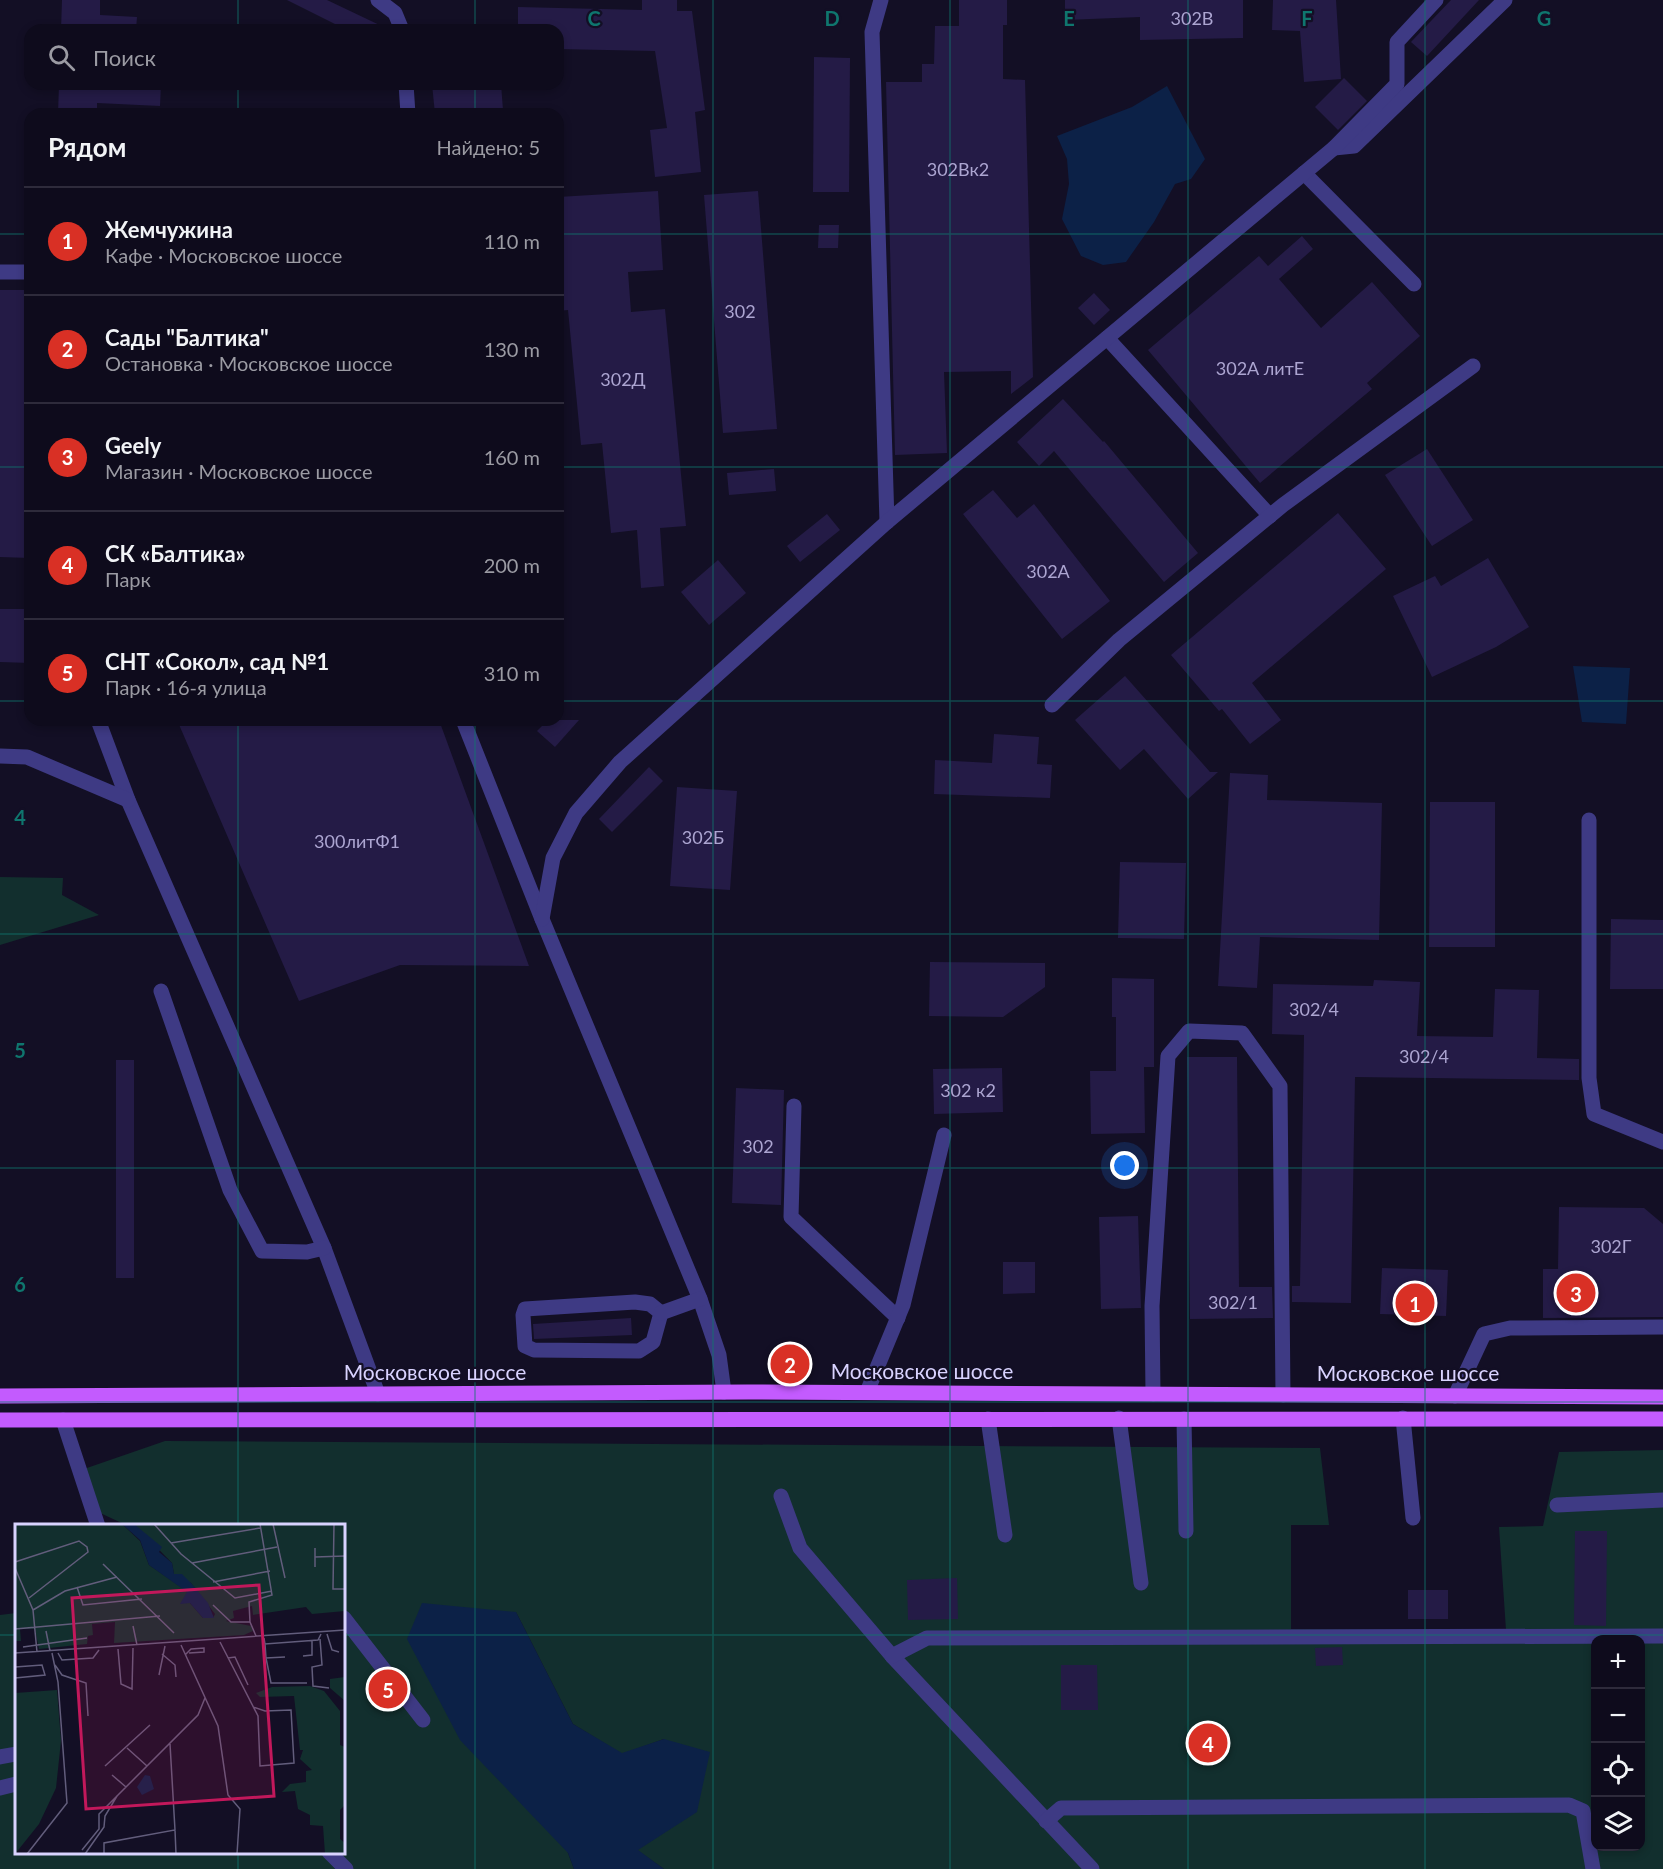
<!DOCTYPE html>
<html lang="ru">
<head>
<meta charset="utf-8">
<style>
	:root { --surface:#0e0b1c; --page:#171425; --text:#f1f3f6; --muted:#9b9ba3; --line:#2e2b3b; --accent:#d93025 }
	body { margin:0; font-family:Lato,sans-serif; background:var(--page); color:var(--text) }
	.controls { position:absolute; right:18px; bottom:18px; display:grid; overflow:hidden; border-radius:12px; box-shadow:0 3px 9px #0003 }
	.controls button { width:54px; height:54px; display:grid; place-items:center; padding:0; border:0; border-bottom:2px solid var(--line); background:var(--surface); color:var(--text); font:30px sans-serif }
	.you { position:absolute; left:1125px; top:1166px; width:21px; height:21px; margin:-15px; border:4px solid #fff; border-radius:50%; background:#1a73e8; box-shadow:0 0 0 9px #1a73e833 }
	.badge { display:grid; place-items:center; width:39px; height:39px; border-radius:50%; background:var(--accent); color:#fff; font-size:20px; font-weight:700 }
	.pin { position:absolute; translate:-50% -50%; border:3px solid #fff; box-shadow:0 2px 6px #0006 }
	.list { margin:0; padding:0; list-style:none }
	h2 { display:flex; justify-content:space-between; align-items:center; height:78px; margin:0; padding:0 24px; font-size:26px }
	h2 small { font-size:20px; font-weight:400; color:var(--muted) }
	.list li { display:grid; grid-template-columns:39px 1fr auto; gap:18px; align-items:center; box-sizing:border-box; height:108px; padding:0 24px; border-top:2px solid var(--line) }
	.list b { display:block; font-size:22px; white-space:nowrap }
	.list p { margin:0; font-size:20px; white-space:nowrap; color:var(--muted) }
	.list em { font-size:20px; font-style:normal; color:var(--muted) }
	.icon { flex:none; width:33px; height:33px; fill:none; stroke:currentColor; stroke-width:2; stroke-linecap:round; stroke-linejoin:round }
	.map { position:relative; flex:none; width:1663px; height:1869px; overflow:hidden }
	.search { position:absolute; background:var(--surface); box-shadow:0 3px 9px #0003; left:24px; top:24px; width:540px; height:66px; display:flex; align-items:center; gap:15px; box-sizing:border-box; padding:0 21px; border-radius:18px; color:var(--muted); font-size:22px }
	.panel { position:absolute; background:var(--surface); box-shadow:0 3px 9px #0003; left:24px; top:108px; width:540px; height:618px; border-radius:18px }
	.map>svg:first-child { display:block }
	.green { fill:#122f2e; fill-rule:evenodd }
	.water { fill:#0c2147 }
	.building { fill:#241b46 }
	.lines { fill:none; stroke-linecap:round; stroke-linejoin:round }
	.minor { stroke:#3e3a84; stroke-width:15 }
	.major { stroke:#c35bfe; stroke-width:15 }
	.grid { fill:none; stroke:#0f766e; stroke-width:1.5; stroke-opacity:0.55 }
	.labels { text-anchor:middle; stroke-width:4.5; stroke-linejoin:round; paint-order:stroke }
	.number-label { font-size:18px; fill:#aca5d1 }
	.street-label { font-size:21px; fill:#d9d3ff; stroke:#130f25 }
	.inset-road { fill:none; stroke:#625d7c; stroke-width:1.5 }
	.view { fill:#c2185b; fill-opacity:0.15; stroke:#c2185b; stroke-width:3 }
	.inset-edge { fill:none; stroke:#d9d3ff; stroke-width:3 }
	.grid-label { font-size:20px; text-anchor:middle; font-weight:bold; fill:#0f766e; stroke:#130f25; stroke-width:4.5; stroke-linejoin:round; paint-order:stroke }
</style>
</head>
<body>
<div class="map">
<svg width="1663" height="1869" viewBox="0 0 1663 1869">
	<rect width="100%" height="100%" fill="#130f25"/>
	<g class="green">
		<polygon points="0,877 63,878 62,895 99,915 0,945"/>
		<path d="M165,1441L1320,1448L1329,1525H1291V1629L1506,1630L1499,1527L1543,1526L1559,1452L1663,1450V1869H664L637,1850L697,1811L664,1739L622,1754L573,1724L516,1612L568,1853L574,1869H0V1615L16,1613V1852H344V1526H231L229,1523L215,1526L126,1525L98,1512L84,1469ZM1596,1640H1640V1846H1596Z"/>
	</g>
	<g class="water">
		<polygon points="1167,86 1205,159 1191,179 1175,184 1154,222 1126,262 1103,265 1081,256 1062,219 1069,184 1067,159 1057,136 1132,107"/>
		<polygon points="1573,666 1630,668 1626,724 1582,722"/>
		<polygon points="422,1603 516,1612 573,1724 622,1753 664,1739 710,1752 697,1812 638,1850 664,1869 574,1869 568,1853 460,1740 407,1639"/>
	</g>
	<g class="building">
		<polygon points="62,0 100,0 100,15 137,17 136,30 61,30"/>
		<polygon points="287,0 327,0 390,30 347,30"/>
		<polygon points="642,0 677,0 677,11 692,11 705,110 695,112 701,172 655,177 650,130 667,128 655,51 558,49 558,30 518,30 518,7 642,10"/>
		<polygon points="959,0 1007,0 1007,25 1003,25 1003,79 1025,80 1033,377 1011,394 1011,371 944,372 947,453 895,455 886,82 922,82 922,64 934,64 935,26 959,26"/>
		<polygon points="1065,0 1243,0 1243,38 1140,40 1140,17 1065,20"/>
		<polygon points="1273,0 1336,0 1341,79 1304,82 1300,31 1272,30"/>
		<polygon points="1451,0 1479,0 1427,56 1411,42"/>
		<polygon points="814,57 850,58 849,192 813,192"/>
		<polygon points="1344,78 1367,101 1338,130 1315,107"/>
		<polygon points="59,84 161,84 160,106 97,103 97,114 58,114"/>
		<polygon points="432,84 501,84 503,110 435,114"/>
		<polygon points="658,191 663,270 628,272 631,312 665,309 686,526 660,528 664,586 641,588 637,530 611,533 602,443 581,445 568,310 558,311 558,197"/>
		<polygon points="758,191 777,429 723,433 704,195"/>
		<polygon points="819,225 839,225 838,248 818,248"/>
		<polygon points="1302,236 1313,249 1279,279 1321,328 1372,282 1420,336 1367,383 1372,389 1260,483 1148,350 1259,256 1268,266"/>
		<polygon points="0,290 30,290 30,558 0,557"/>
		<polygon points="1094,293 1110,310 1094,325 1078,308"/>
		<polygon points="1063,399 1103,442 1104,441 1198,553 1164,582 1054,451 1039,466 1017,442"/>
		<polygon points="1427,449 1473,520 1432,546 1385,475"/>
		<polygon points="774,469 776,491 729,495 727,473"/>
		<polygon points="993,490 1017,518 1034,504 1110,601 1062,639 963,514"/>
		<polygon points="1338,513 1386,569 1252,683 1281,720 1250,744 1222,709 1219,711 1171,655"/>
		<polygon points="827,514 840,530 800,562 787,546"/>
		<polygon points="1488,558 1529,627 1496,647 1432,677 1393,596 1435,576 1441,586"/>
		<polygon points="718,560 746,593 709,625 681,592"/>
		<polygon points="0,609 30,609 30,663 0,662"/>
		<polygon points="1125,676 1210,772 1218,772 1188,799 1144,749 1120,770 1075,720"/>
		<polygon points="177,720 439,720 529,966 400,965 299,1001"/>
		<polygon points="548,720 579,720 555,747 537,731"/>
		<polygon points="994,734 1039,737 1037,764 1052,765 1050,798 934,794 935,760 992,763"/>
		<polygon points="649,767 663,781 612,832 599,819"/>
		<polygon points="1230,773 1268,775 1267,800 1382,803 1379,940 1260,937 1257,988 1218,986"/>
		<polygon points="677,787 737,791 730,890 670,886"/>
		<polygon points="1430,802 1495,802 1495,947 1429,947"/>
		<polygon points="1120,862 1186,863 1184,939 1118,938"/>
		<polygon points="1611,919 1663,920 1663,989 1610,989"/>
		<polygon points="930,962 1045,963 1045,987 1003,1017 929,1016"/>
		<polygon points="1112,978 1154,979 1154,1067 1144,1067 1145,1133 1091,1134 1090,1071 1116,1071 1116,1017 1112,1017"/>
		<polygon points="1374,980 1420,982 1417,1036 1493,1037 1495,989 1539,990 1537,1058 1579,1059 1579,1080 1355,1077 1351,1303 1292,1302 1292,1286 1300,1286 1304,1035 1272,1034 1273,984 1373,986"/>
		<polygon points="1187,1057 1237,1057 1239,1287 1272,1287 1273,1318 1190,1319"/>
		<rect x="116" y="1060" width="18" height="218"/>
		<polygon points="1002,1068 1003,1112 934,1114 933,1069"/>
		<polygon points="736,1088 784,1090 781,1205 732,1203"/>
		<polygon points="1559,1207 1644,1208 1663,1224 1663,1317 1543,1318 1543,1269 1558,1269"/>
		<polygon points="1138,1216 1141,1308 1101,1309 1099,1217"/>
		<polygon points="1003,1262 1035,1262 1035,1293 1003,1294"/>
		<polygon points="1382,1268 1448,1270 1446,1316 1380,1314"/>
		<polygon points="631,1318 632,1335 534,1339 533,1324"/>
		<polygon points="1575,1531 1607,1531 1606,1626 1574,1625"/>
		<polygon points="957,1578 958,1619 908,1620 907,1580"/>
		<rect x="1408" y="1590" width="40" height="29"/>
		<polygon points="1342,1647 1343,1665 1316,1666 1315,1648"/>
		<polygon points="1061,1665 1097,1665 1098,1710 1061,1710"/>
	</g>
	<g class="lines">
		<g class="minor">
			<polyline points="378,0 395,13 402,30"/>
			<polyline points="881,0 872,32 887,522"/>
			<polyline points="406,84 408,114"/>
			<polyline points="1334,148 1354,146 1505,0"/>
			<polyline points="1304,173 1414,284"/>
			<polyline points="0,272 30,272"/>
			<polyline points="1107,338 1270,516"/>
			<polyline points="1052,705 1119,640 1283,505 1473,366"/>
			<polyline points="98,720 128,800 324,1248 378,1394"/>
			<polyline points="463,720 542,919 700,1299 719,1355 724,1392"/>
			<polyline points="0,756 27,757 128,800"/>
			<polyline points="1589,820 1589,1078 1594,1114 1663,1142"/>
			<polyline points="542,919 553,858 576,813 620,762 887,522 1334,148 1397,84 1397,42 1436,0"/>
			<polyline points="161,991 230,1190 262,1251 307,1252 324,1248"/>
			<polyline points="794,1106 791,1217 898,1318"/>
			<polygon points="635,1302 650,1304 661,1313 653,1342 639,1351 534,1350 525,1346 523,1315 525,1309"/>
			<polyline points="661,1313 700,1299"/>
			<polyline points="867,1392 903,1305 944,1135"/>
			<polyline points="1153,1394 1152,1306 1168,1056 1189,1031 1242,1033 1280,1086 1283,1395"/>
			<polyline points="1455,1396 1484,1334 1510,1328 1663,1327"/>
			<polyline points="1119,1418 1141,1583"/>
			<polyline points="1403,1418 1413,1518"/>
			<polyline points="988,1419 1005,1535"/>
			<polyline points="1184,1419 1186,1531"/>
			<polyline points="63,1420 98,1526"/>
			<polyline points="781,1496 800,1548 892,1656 1092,1869"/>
			<polyline points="1557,1505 1663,1500"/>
			<polyline points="344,1618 423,1720"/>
			<polyline points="892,1656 927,1638 1663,1636"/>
			<polyline points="0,1757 16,1754"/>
			<polyline points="0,1788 16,1784"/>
			<polyline points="1046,1821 1061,1808 1569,1805 1583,1811 1593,1869"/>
			<polyline points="329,1852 346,1869"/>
		</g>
		<g class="major">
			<polyline points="0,1396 748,1392 1663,1397"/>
			<polyline points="0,1420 1663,1419"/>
		</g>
	</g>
	<path class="grid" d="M238,0V30M475,0V30M713,0V1869M950,0V1869M1188,0V1869M1425,0V1869M238,84V114M475,84V114M0,234H30M558,234H1663M0,467H30M558,467H1663M0,701H30M558,701H1663M238,720V1526M475,720V1869M0,934H1663M0,1168H1663M0,1402H1663M0,1635H16M344,1635H1663M238,1852V1869"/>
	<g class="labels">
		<g class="number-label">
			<text x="1192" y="25">302В</text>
			<text x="958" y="176">302Вк2</text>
			<text x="740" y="318">302</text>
			<text x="1260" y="375">302А литЕ</text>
			<text x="623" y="386">302Д</text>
			<text x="1048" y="578">302А</text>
			<text x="703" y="844">302Б</text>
			<text x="357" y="848">300литФ1</text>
			<text x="1314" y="1016">302/4</text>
			<text x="1424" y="1063">302/4</text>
			<text x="968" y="1097">302 к2</text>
			<text x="758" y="1153">302</text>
			<text x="1611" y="1253">302Г</text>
			<text x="1233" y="1309">302/1</text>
		</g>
		<g class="street-label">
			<text x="922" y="1379">Московское шоссе</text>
			<text x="435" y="1380">Московское шоссе</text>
			<text x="1408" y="1381">Московское шоссе</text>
		</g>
	</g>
	<g transform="translate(15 1524)">
		<rect width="330" height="330" fill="#130f25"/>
		<path d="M0,0H107L125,17L134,41L173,68L175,79L188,94H198L200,90L176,59L159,50L157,39L119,0H330V87L297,90L291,83L238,91L237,82L218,87L219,94L211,97L236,102L238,107L229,111L99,119L100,98L77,100L78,111L73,112L72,120L24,125L20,105H5L6,117H0ZM330,153V177L315,164V155ZM295,162L309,167L325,187V221L330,223V281L325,286V315L330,319V330H310L308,302L295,301V291L283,285L280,267L267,268L275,260L291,258V247L297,246L285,235L288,226H285L279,172L245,173L241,169L257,163ZM42,166L46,217L41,264L24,300L0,330V169Z" fill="#122f2e"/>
		<path d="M107,0H119L147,23L144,28L157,39L159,50H167L176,59L193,79L199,94H188L175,79L165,80L172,68L134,41L125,16ZM130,251L135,252L139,265L127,271L122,263Z" fill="#0c2147"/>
		<path class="inset-road" d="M139,0L166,30L220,74L257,67M258,0L270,54M319,0L318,65H330M156,19L245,4M300,24V43M300,33L330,32M0,38L64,17L72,23L73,28L14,74M177,39L262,23M88,40L159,109M0,44L18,86L22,128M198,58L255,47M62,63L68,81L127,75M198,81L216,98H235M18,86L50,67L102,53M118,102L122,121M0,105L145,92M31,107L35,127M312,110L317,126L324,128M241,112L235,98L234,78L257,71L245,0M249,114L250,120L303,116L306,110M305,115L307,141L297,143L298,162L314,164M205,118L243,192L245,242L279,239L276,186L250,187L238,183M250,120L251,134L270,133M166,121L203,202L213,271L225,285L222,330M8,123L72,114M103,125L106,160L117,165L118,124M0,129L330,106M43,129L47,136L78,134L84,126M147,130L160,141L161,153M170,131L176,125L189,124V128L174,129M288,132L297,131V116M213,134L220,133L233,161M251,134L256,159H292M40,141L47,151L71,159L73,192M0,143L27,141L30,151L0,154M144,151L150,122M112,224L132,242M90,242L135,201M97,251L111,263M160,306L161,330M67,326L84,305V290L183,191L190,174M12,330L52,279L43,158L37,129M70,330L89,303L90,292L102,272M89,330V319L160,306L155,220"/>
		<path class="view" d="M244,61L259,272L71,285L57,74Z"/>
		<rect width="330" height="330" class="inset-edge"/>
	</g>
	<g class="grid-label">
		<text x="594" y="26">C</text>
		<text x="832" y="26">D</text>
		<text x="1069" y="26">E</text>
		<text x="1307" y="26">F</text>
		<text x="1544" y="26">G</text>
		<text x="20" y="825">4</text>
		<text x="20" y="1058">5</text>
		<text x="20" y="1292">6</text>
	</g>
</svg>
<div class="controls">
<button>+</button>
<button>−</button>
<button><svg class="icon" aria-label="locate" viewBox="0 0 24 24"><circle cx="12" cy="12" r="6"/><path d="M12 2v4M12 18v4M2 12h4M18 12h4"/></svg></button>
<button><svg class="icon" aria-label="layers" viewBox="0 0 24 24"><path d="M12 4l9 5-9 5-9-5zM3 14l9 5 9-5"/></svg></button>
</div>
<div class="you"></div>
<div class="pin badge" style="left:1415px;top:1303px">1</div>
<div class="pin badge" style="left:790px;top:1364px">2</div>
<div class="pin badge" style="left:1576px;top:1293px">3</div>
<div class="pin badge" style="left:1208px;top:1743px">4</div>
<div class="pin badge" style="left:388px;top:1689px">5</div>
<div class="search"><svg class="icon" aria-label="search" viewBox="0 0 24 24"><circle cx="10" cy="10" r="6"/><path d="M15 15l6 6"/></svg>Поиск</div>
<section class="panel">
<h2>Рядом<small>Найдено: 5</small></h2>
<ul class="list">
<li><span class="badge">1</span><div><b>Жемчужина</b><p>Кафе · Московское шоссе</p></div><em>110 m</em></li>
<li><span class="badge">2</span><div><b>Сады &quot;Балтика&quot;</b><p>Остановка · Московское шоссе</p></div><em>130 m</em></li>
<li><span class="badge">3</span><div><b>Geely</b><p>Магазин · Московское шоссе</p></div><em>160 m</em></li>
<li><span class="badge">4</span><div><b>СК «Балтика»</b><p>Парк</p></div><em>200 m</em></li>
<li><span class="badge">5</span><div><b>СНТ «Сокол», сад №1</b><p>Парк · 16-я улица</p></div><em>310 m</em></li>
</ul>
</section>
</div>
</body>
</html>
